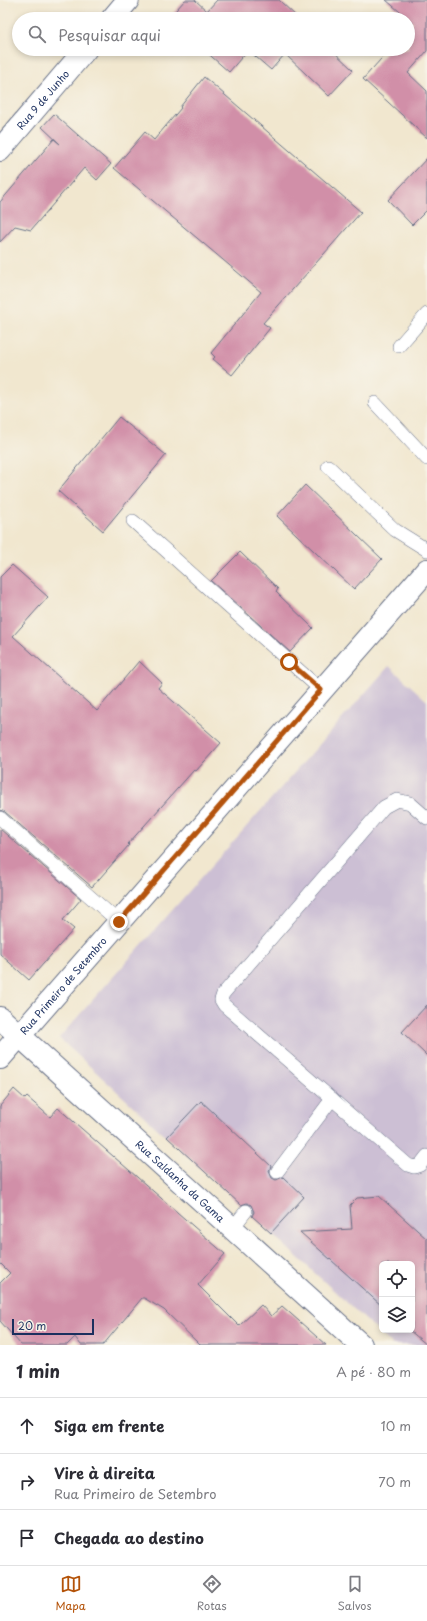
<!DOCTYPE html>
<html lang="pt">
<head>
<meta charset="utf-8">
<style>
	:root { --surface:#fff; --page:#f7f7f7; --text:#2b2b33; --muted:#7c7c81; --line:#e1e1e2; --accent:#b45309 }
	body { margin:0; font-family:"Playpen Sans",sans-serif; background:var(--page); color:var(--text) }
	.controls { position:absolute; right:12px; bottom:12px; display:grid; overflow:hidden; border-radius:6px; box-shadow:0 2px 6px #0003 }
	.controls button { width:36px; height:36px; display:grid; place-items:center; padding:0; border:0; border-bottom:1px solid var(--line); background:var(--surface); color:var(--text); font:20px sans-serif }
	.scale { position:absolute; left:12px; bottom:10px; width:82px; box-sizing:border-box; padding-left:4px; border:2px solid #1b2f5e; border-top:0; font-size:11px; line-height:14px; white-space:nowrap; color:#1b2f5e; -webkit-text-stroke:3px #f7f3e8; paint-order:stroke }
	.stop { position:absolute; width:12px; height:12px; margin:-9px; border:3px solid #b45309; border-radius:50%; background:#fff }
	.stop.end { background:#b45309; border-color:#fff; box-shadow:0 1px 4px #0008 }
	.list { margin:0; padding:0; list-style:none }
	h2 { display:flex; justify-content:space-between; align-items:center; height:52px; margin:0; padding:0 16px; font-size:17px }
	h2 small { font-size:13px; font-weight:400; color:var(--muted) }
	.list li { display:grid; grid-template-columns:26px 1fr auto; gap:12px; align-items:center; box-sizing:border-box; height:56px; padding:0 16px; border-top:1px solid var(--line) }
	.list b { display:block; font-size:15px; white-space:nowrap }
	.list p { margin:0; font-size:13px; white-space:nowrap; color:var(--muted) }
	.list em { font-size:13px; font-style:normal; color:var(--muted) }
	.icon { flex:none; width:22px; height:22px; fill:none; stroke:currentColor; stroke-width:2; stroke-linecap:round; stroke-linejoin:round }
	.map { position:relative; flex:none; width:427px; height:1345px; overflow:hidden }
	.search { position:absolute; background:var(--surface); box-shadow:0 2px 6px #0003; left:12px; right:12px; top:12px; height:44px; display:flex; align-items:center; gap:10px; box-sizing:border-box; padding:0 14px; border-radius:22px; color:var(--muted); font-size:15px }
	.sheet { height:220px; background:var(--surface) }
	nav { display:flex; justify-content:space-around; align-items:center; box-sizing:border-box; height:56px; border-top:1px solid var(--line); background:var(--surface); font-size:11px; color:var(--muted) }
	nav a { display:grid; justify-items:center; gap:2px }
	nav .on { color:var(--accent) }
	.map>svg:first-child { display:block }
	.industrial { fill:#ccbfd4; fill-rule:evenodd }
	.building { fill:#d18fa8 }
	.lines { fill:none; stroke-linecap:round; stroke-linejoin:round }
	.service-casing { stroke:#666f86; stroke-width:14 }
	.minor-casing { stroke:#666f86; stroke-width:24 }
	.tertiary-casing { stroke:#666f86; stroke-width:24 }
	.service { stroke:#fff; stroke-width:13 }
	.minor { stroke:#fff; stroke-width:22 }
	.tertiary { stroke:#fff; stroke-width:22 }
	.route { stroke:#b45309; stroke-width:5 }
	.labels { text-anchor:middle; stroke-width:3; stroke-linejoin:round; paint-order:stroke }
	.street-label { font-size:10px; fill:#1b2f5e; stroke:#f7f3e8 }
</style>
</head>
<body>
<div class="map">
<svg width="427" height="1345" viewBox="0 0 427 1345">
	<rect width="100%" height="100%" fill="#f7f3e8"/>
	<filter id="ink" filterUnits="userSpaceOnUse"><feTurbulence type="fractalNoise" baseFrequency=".025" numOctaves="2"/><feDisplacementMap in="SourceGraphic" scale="8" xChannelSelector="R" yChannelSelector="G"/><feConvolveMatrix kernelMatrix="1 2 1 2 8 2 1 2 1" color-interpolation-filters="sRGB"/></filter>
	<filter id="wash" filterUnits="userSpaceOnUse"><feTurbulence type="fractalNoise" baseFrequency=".012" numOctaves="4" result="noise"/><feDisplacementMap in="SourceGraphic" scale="16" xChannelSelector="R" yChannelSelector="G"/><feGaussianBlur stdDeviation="0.9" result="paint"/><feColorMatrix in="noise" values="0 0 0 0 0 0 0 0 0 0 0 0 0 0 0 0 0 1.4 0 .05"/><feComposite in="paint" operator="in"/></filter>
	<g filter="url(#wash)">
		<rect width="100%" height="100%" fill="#f1e7cf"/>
		<path class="industrial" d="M389,666L427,701V1345H393L59,1038ZM382,1264H412V1330H382Z"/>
		<g id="blocks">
			<g class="building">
				<polygon points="185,0 195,0 207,11 217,0 279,0 299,19 170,19 169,18"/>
				<polygon points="386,0 427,0 427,51 408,73 427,91 427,138 363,79 390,49 408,49 408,29 413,23"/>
				<polygon points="203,49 331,49 353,70 329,96 285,54 271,70 248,50 229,72"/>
				<polygon points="204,77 361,212 263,323 270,328 232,375 213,359 215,357 211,353 261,292 114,168 145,132 154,140 181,108 180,107"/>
				<polygon points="54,114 111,164 97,180 84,168 31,230 15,226 0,242 0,202 54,139 60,144 42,127"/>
				<polygon points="427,158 427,210 412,225 388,200"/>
				<polygon points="119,417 166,455 103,531 58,491"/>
				<polygon points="305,485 382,559 354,589 277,516"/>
				<polygon points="240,552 278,589 276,592 313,628 290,652 211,581"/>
				<polygon points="12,565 48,597 13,636 97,711 139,661 162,683 158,688 221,743 196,771 194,770 128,844 129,845 92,887 5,812 0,810 0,577"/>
				<polygon points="0,829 81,899 63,920 74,929 29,980 0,954"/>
				<polygon points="427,1005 427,1056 402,1032"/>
				<polygon points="14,1089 25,1099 27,1097 50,1117 58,1108 225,1254 198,1285 239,1326 261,1305 271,1316 282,1306 326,1345 200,1345 164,1310 144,1298 142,1298 103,1345 81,1345 75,1337 67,1345 21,1345 0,1321 0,1283 10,1273 0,1263 0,1106"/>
				<polygon points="201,1101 271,1166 269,1171 272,1178 276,1180 283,1177 304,1197 271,1233 252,1216 254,1212 251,1205 247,1203 241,1205 167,1137"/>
				<polygon points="379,1196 427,1239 427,1345 409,1330 412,1330 412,1264 382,1264 382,1306 300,1232 352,1229 350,1205 357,1198"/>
			</g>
		</g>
	</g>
	<g filter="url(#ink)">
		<use href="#blocks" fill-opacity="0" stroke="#666f86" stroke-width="1"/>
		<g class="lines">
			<g class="service-casing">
				<g id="service">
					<polyline points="399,346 427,314"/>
					<polyline points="375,403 427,459"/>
					<polyline points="328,466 395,530 427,550"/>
					<polyline points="133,521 321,690"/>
					<polyline points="0,818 119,922"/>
					<polyline points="427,818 410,803 397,800 384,807 223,994 221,1000 224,1005 408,1165 414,1167 420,1165 427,1156"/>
					<polyline points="277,1172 332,1099"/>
					<polyline points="232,1229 246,1211"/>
				</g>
			</g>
			<g class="minor-casing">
				<g id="minor">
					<path id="s1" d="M0,1058L427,570"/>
				</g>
			</g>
			<g class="tertiary-casing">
				<g id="tertiary">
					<polyline points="112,19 128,0"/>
					<path id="s2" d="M0,150L86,49"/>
					<path id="s3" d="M0,1018L361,1345"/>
				</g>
			</g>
			<use href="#service" class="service"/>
			<use href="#minor" class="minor"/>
			<use href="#tertiary" class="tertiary"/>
		</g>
	</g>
	<g class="lines" filter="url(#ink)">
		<polyline class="route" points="119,922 321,690 289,662"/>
	</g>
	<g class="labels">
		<g class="street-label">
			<text dy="4" stroke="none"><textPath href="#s2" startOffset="66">Rua 9 de Junho</textPath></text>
			<text dy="4" stroke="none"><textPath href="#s1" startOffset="96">Rua Primeiro de Setembro</textPath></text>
			<text dy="4" stroke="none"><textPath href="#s3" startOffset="243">Rua Saldanha da Gama</textPath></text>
		</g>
	</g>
</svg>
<div class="controls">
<button><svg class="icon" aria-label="locate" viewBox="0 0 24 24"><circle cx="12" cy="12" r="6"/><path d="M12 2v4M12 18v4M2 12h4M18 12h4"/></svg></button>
<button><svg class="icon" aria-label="layers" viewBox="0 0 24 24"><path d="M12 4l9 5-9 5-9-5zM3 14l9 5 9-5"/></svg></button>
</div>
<div class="scale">20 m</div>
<div class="stop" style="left:289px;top:662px"></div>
<div class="stop end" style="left:119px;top:922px"></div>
<div class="search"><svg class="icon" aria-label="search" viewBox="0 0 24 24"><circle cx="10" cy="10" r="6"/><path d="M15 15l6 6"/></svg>Pesquisar aqui</div>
</div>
<section class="sheet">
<h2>1 min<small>A pé · 80 m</small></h2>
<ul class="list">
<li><svg class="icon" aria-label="ahead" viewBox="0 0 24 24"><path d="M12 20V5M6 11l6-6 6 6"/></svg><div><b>Siga em frente</b></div><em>10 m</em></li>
<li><svg class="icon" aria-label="right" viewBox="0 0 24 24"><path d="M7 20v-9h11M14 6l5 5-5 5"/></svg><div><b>Vire à direita</b><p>Rua Primeiro de Setembro</p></div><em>70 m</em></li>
<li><svg class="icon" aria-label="arrive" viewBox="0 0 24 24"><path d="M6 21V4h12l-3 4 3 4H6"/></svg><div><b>Chegada ao destino</b></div></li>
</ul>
</section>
<nav>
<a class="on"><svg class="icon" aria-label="map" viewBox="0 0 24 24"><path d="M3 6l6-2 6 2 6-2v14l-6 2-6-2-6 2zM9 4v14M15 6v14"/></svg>Mapa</a>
<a><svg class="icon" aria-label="directions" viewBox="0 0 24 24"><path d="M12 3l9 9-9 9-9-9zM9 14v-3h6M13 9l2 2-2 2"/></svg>Rotas</a>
<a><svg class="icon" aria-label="saved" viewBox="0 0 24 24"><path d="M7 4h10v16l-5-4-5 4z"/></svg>Salvos</a>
</nav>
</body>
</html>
